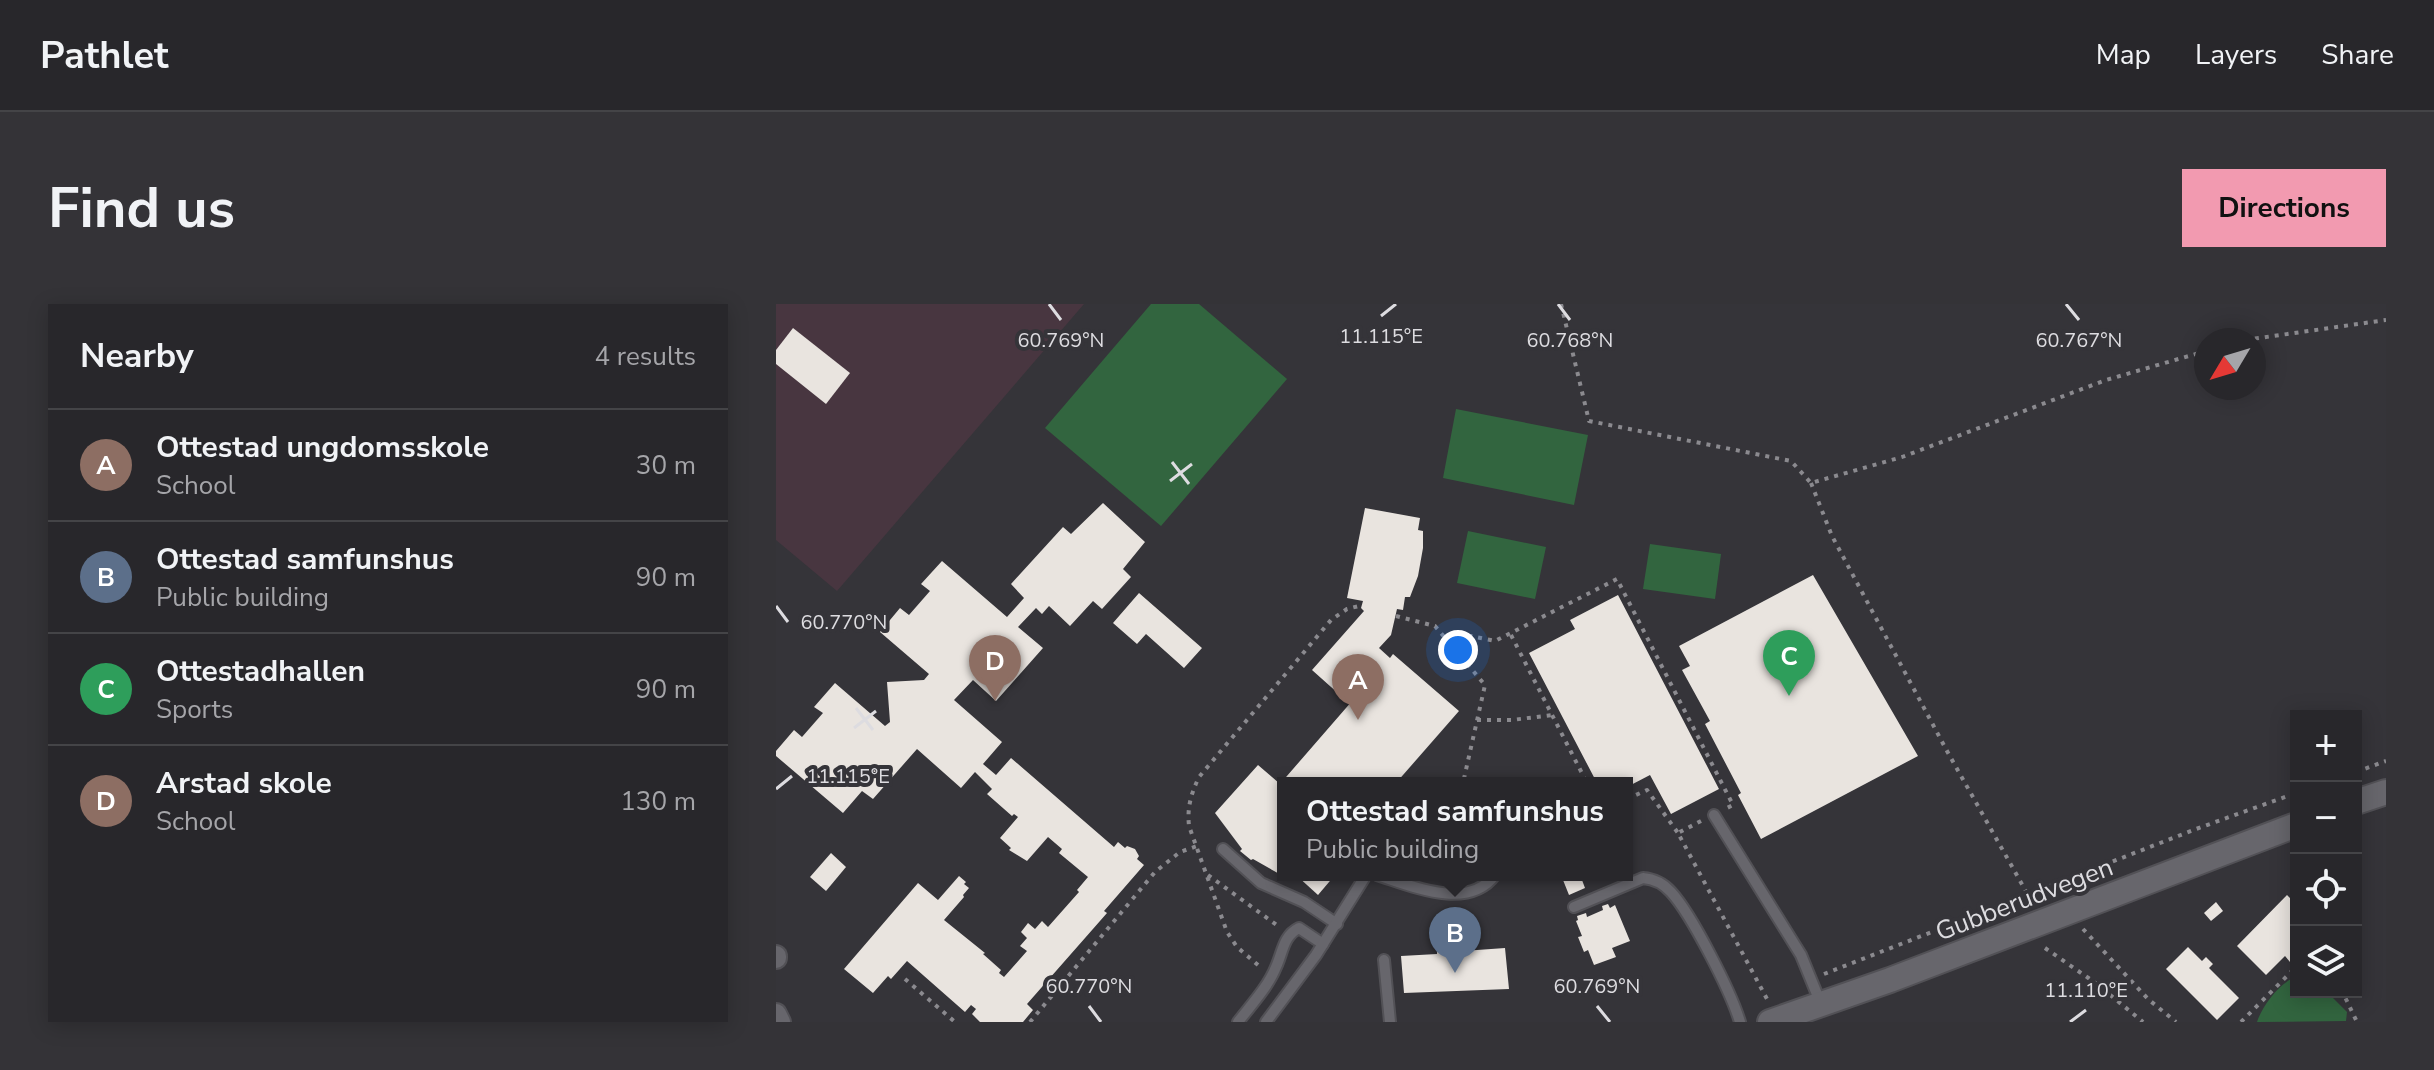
<!DOCTYPE html>
<html lang="en">
<head>
<meta charset="utf-8">
<style>
	:root { --surface:#28272b; --page:#343337; --text:#f1f3f6; --muted:#a5a5a9; --line:#444447; --accent:#f29ab0 }
	body { margin:0; font-family:"Nunito Sans",sans-serif; background:var(--page); color:var(--text) }
	.controls { position:absolute; right:24px; bottom:24px; display:grid; overflow:hidden; border-radius:0px; box-shadow:0 4px 20px #0003 }
	.controls button { width:72px; height:72px; display:grid; place-items:center; padding:0; border:0; border-bottom:2px solid var(--line); background:var(--surface); color:var(--text); font:40px sans-serif }
	.compass { position:absolute; left:1418px; top:24px; width:72px; height:72px; border-radius:50%; background:var(--surface); box-shadow:0 4px 20px #0003; rotate:232deg }
	.you { position:absolute; left:682px; top:346px; width:28px; height:28px; margin:-20px; border:6px solid #fff; border-radius:50%; background:#1a73e8; box-shadow:0 0 0 12px #1a73e833 }
	.badge { display:grid; place-items:center; width:52px; height:52px; border-radius:50%; background:var(--accent); color:#fff; font-size:26px; font-weight:700 }
	.pin { position:absolute; translate:-50% -66px; filter:drop-shadow(0 2px 4px #0008) }
	.pin::after { content:''; position:absolute; top:42px; width:28px; height:24px; background:inherit; clip-path:polygon(0 0,100% 0,50% 100%) }
	.popup { position:absolute; left:501px; top:473px; width:356px; height:104px; box-sizing:border-box; display:grid; place-content:center; border-radius:0px; background:var(--surface); filter:drop-shadow(0 2px 6px #0005); font-size:26px; white-space:nowrap; color:var(--muted) }
	.popup b { font-size:30px; color:var(--text) }
	.popup::after { content:''; position:absolute; left:50%; top:100%; margin-left:-16px; border:16px solid transparent; border-top-color:var(--surface) }
	.list { margin:0; padding:0; list-style:none }
	h2 { display:flex; justify-content:space-between; align-items:center; height:104px; margin:0; padding:0 32px; font-size:34px }
	h2 small { font-size:26px; font-weight:400; color:var(--muted) }
	.list li { display:grid; grid-template-columns:52px 1fr auto; gap:24px; align-items:center; box-sizing:border-box; height:112px; padding:0 32px; border-top:2px solid var(--line) }
	.list b { display:block; font-size:30px; white-space:nowrap }
	.list p { margin:0; font-size:26px; white-space:nowrap; color:var(--muted) }
	.list em { font-size:26px; font-style:normal; color:var(--muted) }
	.icon { flex:none; width:44px; height:44px; fill:none; stroke:currentColor; stroke-width:2; stroke-linecap:round; stroke-linejoin:round }
	.map { position:relative; flex:none; width:1610px; height:718px; overflow:hidden; border-radius:0px }
	header { display:flex; align-items:center; gap:48px; box-sizing:border-box; height:112px; padding:0 40px; background:var(--surface); border-bottom:2px solid var(--line) }
	header strong { font-size:38px }
	nav { display:flex; gap:44px; margin-inline-start:auto; font-size:28px }
	.intro { display:flex; align-items:center; justify-content:space-between; box-sizing:border-box; height:192px; padding:0 48px }
	h1 { margin:0; font-size:56px }
	.button { padding:20px 36px; border-radius:0px; background:var(--accent); color:#111; font-size:28px; font-weight:700 }
	main { display:flex; gap:48px; padding:0 48px }
	aside { flex:1; background:var(--surface); border-radius:0px; box-shadow:0 4px 20px #0003 }
	.map>svg:first-child { display:block }
	.industrial { fill:#483640 }
	.green { fill:#32653f }
	.building { fill:#e9e4df }
	.lines { fill:none; stroke-linecap:round; stroke-linejoin:round }
	.lane-casing { stroke:#525156; stroke-width:14 }
	.street-casing { stroke:#525156; stroke-width:24 }
	.secondary-casing { stroke:#525156; stroke-width:28 }
	.path { stroke:#8b8a8f; stroke-width:4; stroke-dasharray:4 6; stroke-linecap:butt }
	.lane { stroke:#67666c; stroke-width:10 }
	.street { stroke:#67666c; stroke-width:20 }
	.secondary { stroke:#67666c; stroke-width:24 }
	.ticks { fill:none; stroke:#dddce0; stroke-width:3 }
	.labels { text-anchor:middle; stroke-width:8; stroke-linejoin:round; paint-order:stroke }
	.street-label { font-size:26px; fill:#dddce0; stroke:#353439 }
	.ticks-label { font-size:20px; text-anchor:middle; fill:#dddce0; stroke:#353439; stroke-width:8; stroke-linejoin:round; paint-order:stroke }
</style>
</head>
<body>
<header>
<strong>Pathlet</strong>
<nav><a>Map</a><a>Layers</a><a>Share</a></nav>
</header>
<div class="intro"><h1>Find us</h1><a class="button">Directions</a></div>
<main>
<aside>
<h2>Nearby<small>4 results</small></h2>
<ul class="list">
<li><span class="badge" style="background:#8d6e63">A</span><div><b>Ottestad ungdomsskole</b><p>School</p></div><em>30 m</em></li>
<li><span class="badge" style="background:#5c6f8a">B</span><div><b>Ottestad samfunshus</b><p>Public building</p></div><em>90 m</em></li>
<li><span class="badge" style="background:#2e9e5b">C</span><div><b>Ottestadhallen</b><p>Sports</p></div><em>90 m</em></li>
<li><span class="badge" style="background:#8d6e63">D</span><div><b>Arstad skole</b><p>School</p></div><em>130 m</em></li>
</ul>
</aside>
<div class="map">
<svg width="1610" height="718" viewBox="0 0 1610 718">
	<rect width="100%" height="100%" fill="#353439"/>
	<polygon class="industrial" points="0,0 308,0 61,287 0,236"/>
	<g class="green">
		<polygon points="375,0 423,0 511,75 385,222 269,124"/>
		<polygon points="680,105 812,131 798,201 667,174"/>
		<polygon points="692,227 770,243 759,295 681,279"/>
		<polygon points="874,240 945,250 939,295 867,285"/>
		<path d="M1520,673V688H1551L1571,708L1570,717L1481,718C1486,702 1504,678 1520,673Z"/>
	</g>
	<g class="building">
		<polygon points="17,24 74,69 50,100 0,60 0,46"/>
		<polygon points="327,199 369,238 347,265 355,273 326,305 317,297 294,322 273,302 266,310 260,304 242,323 267,344 220,397 197,376 178,396 226,438 207,460 220,471 235,454 338,543 342,538 349,544 351,542 359,545 363,552 361,555 368,561 328,607 331,609 251,700 257,706 247,718 204,718 196,710 200,705 195,701 189,708 131,657 115,675 112,672 97,689 68,665 142,579 162,596 183,572 190,578 188,580 193,584 187,591 188,593 168,616 209,649 207,650 225,666 223,669 228,673 251,647 244,642 251,634 245,628 252,619 259,625 266,617 272,623 303,588 301,586 312,573 283,549 286,545 272,533 251,557 233,546 235,544 224,534 242,513 238,510 236,512 211,490 216,485 199,468 185,484 141,445 97,495 86,487 67,509 0,452 0,447 18,426 26,433 47,409 38,403 59,379 109,422 114,418 111,378 148,376 153,370 104,328 124,304 133,311 154,287 145,280 166,257 231,313 248,294 235,280 287,223 295,230"/>
		<polygon points="589,204 644,214 642,226 647,227 647,244 642,272 634,293 629,293 627,306 621,305 615,331 603,344 614,354 617,350 683,407 620,479 507,479 507,572 477,555 475,556 464,547 466,545 439,509 482,461 504,480 583,389 573,380 564,391 536,366 588,307 585,304 587,297 571,294"/>
		<polygon points="1037,271 1142,452 985,535 962,491 965,489 929,420 934,417 906,366 914,362 903,342"/>
		<polygon points="363,289 426,344 408,364 370,330 361,340 337,319"/>
		<polygon points="842,291 943,485 895,510 874,471 851,483 851,479 821,479 753,349 799,325 794,316"/>
		<polygon points="55,549 70,563 50,587 34,573"/>
		<polygon points="520,571 559,571 542,591"/>
		<polygon points="785,571 819,571 806,576 809,584 793,591"/>
		<polygon points="1511,591 1520,600 1520,652 1514,658 1509,652 1490,671 1461,642"/>
		<polygon points="1440,598 1447,607 1435,617 1428,609"/>
		<polygon points="832,600 834,604 839,601 854,637 836,644 840,653 818,661 812,646 808,648 802,633 806,632 800,617 802,616 801,612 810,609 811,613 827,606 826,602"/>
		<polygon points="1412,643 1426,657 1430,653 1437,660 1433,664 1463,694 1441,716 1390,665"/>
		<polygon points="673,644 673,648 729,644 733,685 628,689 625,652 661,650 661,645"/>
	</g>
	<g class="lines">
		<g class="lane-casing">
			<g id="lane">
				<polyline points="938,511 1025,651 1045,700"/>
				<polyline points="447,545 485,579 528,598 561,620"/>
				<path d="M601,571C636,582 692,607 719,571"/>
				<path d="M798,603L867,574C879,575 887,579 895,588C916,611 955,688 964,718"/>
				<polyline points="608,656 614,718"/>
				<path d="M462,718C475,701 492,683 500,663C507,648 507,632 523,624L547,640"/>
				<polyline points="490,718 540,651 590,571"/>
			</g>
		</g>
		<g class="street-casing">
			<g id="street">
				<polyline points="0,652 0,654"/>
				<polyline points="0,710 4,718"/>
			</g>
		</g>
		<g class="secondary-casing">
			<g id="secondary">
				<polyline points="1580,498 1610,488"/>
				<polyline points="994,718 1114,676 1520,521"/>
			</g>
		</g>
		<g class="path">
			<polyline points="785,0 813,117 1015,157 1035,179 1126,153 1330,76 1430,47"/>
			<polyline points="1469,36 1610,16"/>
			<polyline points="1035,179 1056,232 1171,447 1252,591"/>
			<polyline points="620,312 659,322 709,381 687,479"/>
			<polyline points="735,331 811,479"/>
			<polyline points="673,338 695,332 719,337 841,275 957,501 951,504"/>
			<polyline points="701,416 736,416 776,411"/>
			<polyline points="1580,468 1610,457"/>
			<polyline points="851,495 871,486 902,529"/>
			<polyline points="925,517 902,529 991,695"/>
			<polyline points="432,571 502,622"/>
			<polyline points="1307,625 1372,695 1400,718"/>
			<polyline points="1269,644 1321,680 1367,718"/>
			<path d="M482,661L461,643L451,628L413,522C411,503 415,490 423,473L555,316L571,305L583,302"/>
			<polyline points="1048,670 1420,525 1520,489"/>
			<polyline points="129,675 179,718"/>
			<polyline points="1562,688 1569,693 1581,718"/>
			<polyline points="254,718 379,568 404,548 421,542"/>
			<polyline points="1465,718 1520,663"/>
		</g>
		<use href="#lane" class="lane"/>
		<use href="#street" class="street"/>
		<use href="#secondary" class="secondary"/>
	</g>
	<path class="ticks" d="M273,0L285,16M782,0L794,16M1290,0L1303,16M605,12L620,0M396,158L413,180M394,177L416,160M0,302L12,318M80,404L97,426M78,424L100,407M0,485L16,472M313,702L325,718M821,702L834,718M1294,718L1310,706"/>
	<g class="labels">
		<g class="street-label">
			<text transform="translate(1248 595) rotate(-21)" y="9">Gubberudvegen</text>
		</g>
	</g>
	<g class="ticks-label">
		<text x="605" y="39">11.115°E</text>
		<text x="285" y="43">60.769°N</text>
		<text x="794" y="43">60.768°N</text>
		<text x="1303" y="43">60.767°N</text>
		<text x="68" y="325">60.770°N</text>
		<text x="72" y="479">11.115°E</text>
		<text x="313" y="689">60.770°N</text>
		<text x="821" y="689">60.769°N</text>
		<text x="1310" y="693">11.110°E</text>
	</g>
</svg>
<div class="controls">
<button>+</button>
<button>−</button>
<button><svg class="icon" aria-label="locate" viewBox="0 0 24 24"><circle cx="12" cy="12" r="6"/><path d="M12 2v4M12 18v4M2 12h4M18 12h4"/></svg></button>
<button><svg class="icon" aria-label="layers" viewBox="0 0 24 24"><path d="M12 4l9 5-9 5-9-5zM3 14l9 5 9-5"/></svg></button>
</div>
<svg class="compass" viewBox="-18 -18 36 36"><path d="M0-13l5 13h-10z" fill="#e53935"/><path d="M0 13l5-13h-10z" fill="#a5a5a9"/></svg>
<div class="you"></div>
<div class="pin badge" style="left:582px;top:416px;background:#8d6e63">A</div>
<div class="pin badge" style="left:679px;top:669px;background:#5c6f8a">B</div>
<div class="popup"><b>Ottestad samfunshus</b>Public building</div>
<div class="pin badge" style="left:1013px;top:392px;background:#2e9e5b">C</div>
<div class="pin badge" style="left:219px;top:397px;background:#8d6e63">D</div>
</div>
</main>
</body>
</html>
